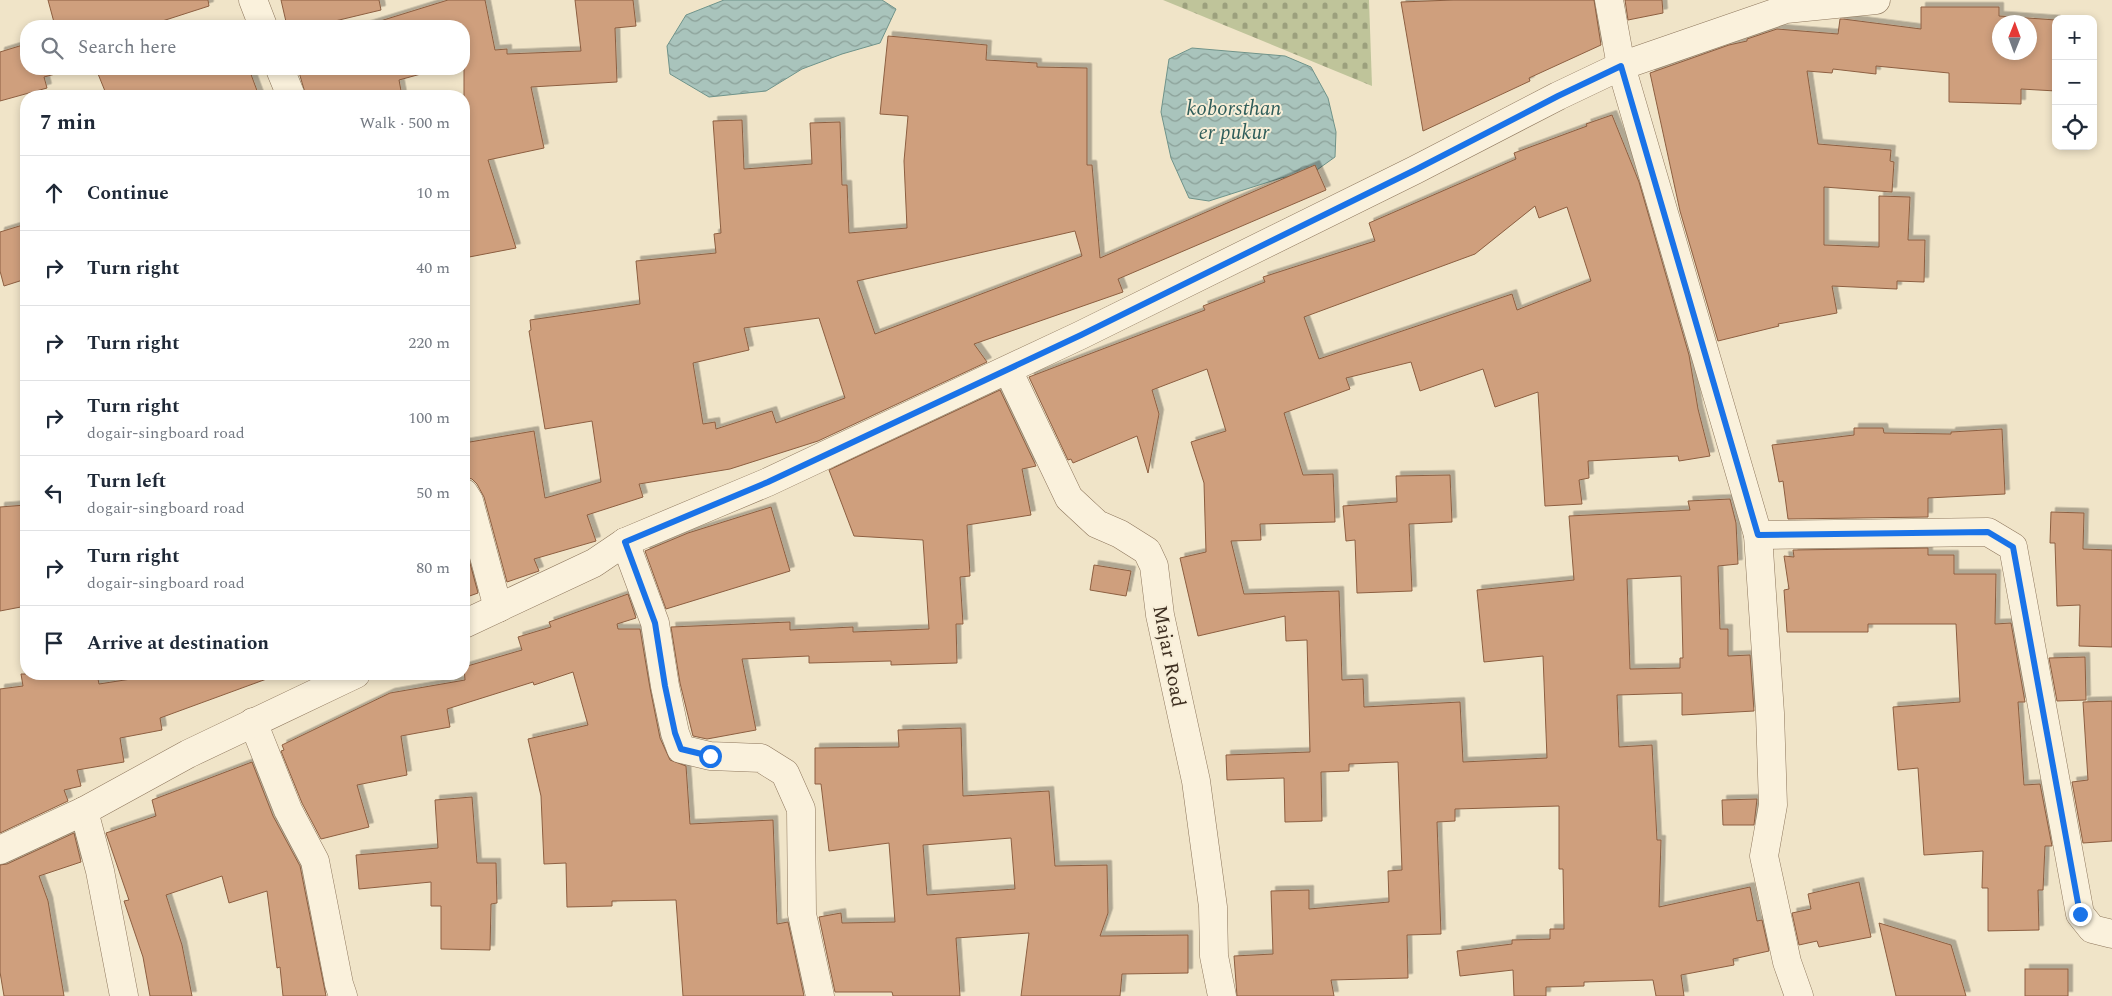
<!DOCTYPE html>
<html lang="en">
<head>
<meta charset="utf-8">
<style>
	:root { --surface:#fff; --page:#f6f6f7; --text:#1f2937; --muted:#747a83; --line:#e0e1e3 }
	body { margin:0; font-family:Spectral,serif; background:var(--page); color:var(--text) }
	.controls { position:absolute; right:15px; top:15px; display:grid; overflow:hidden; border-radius:10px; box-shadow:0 2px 8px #0003 }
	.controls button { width:45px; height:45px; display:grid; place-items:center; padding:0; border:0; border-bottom:1px solid var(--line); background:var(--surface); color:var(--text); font:25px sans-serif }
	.compass { position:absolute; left:1992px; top:15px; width:45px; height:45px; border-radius:50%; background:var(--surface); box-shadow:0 2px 8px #0003; rotate:1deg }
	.stop { position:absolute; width:15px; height:15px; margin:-11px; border:4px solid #1a73e8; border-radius:50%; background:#fff }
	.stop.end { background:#1a73e8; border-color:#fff; box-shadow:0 1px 5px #0008 }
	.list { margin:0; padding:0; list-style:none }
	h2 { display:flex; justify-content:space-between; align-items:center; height:65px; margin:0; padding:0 20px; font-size:21px }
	h2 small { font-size:16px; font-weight:400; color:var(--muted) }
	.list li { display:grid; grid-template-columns:32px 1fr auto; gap:15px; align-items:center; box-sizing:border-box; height:75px; padding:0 20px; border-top:1px solid var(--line) }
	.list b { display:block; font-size:19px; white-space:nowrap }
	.list p { margin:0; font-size:16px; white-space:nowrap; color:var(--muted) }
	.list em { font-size:16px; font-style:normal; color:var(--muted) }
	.icon { flex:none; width:28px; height:28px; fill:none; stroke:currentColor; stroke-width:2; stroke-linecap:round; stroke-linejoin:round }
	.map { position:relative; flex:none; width:2112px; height:996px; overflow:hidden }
	.search { position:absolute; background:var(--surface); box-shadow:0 2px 8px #0003; left:20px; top:20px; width:450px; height:55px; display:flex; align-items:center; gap:12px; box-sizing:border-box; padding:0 18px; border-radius:20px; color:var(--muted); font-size:19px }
	.panel { position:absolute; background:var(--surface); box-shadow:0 2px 8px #0003; left:20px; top:90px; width:450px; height:590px; border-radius:20px }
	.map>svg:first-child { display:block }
	.cemetery { fill:url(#cemetery-stones) }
	.water { fill:url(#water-waves); stroke:#6f938a }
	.building { fill:#cf9f7d; stroke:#8d5f41; fill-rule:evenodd; filter:url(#shadow) }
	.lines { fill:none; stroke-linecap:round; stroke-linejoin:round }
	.minor-casing { stroke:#8d765c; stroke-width:29 }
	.tertiary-casing { stroke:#8d765c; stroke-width:29 }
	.minor { stroke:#faf1dc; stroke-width:28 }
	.tertiary { stroke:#faf1dc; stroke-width:28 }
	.route { stroke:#1a73e8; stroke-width:6 }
	.labels { text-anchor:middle; stroke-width:4; stroke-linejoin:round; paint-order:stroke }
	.street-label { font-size:20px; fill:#3d2e20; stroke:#f7eed8 }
	.water-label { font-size:21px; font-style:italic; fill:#2f5d5a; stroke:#f7eed8 }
</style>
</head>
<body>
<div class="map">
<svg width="2112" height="996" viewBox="0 0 2112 996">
	<defs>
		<pattern id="cemetery-stones" width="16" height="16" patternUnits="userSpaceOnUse" patternTransform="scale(1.25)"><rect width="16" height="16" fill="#bfc49a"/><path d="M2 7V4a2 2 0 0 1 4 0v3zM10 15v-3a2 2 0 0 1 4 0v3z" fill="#9ca07d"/></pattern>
		<pattern id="water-waves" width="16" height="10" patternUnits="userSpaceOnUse" patternTransform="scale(1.25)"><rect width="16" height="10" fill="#a9c4bc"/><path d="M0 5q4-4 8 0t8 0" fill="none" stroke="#8ba098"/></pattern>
		<filter id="shadow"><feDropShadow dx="4.5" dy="-4.5" stdDeviation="0" flood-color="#0004"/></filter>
	</defs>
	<rect width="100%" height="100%" fill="#f0e4c8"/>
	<polygon class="cemetery" points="1163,0 1369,0 1372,86"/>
	<g class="water">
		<polygon points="724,0 882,0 896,9 880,43 842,54 802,69 766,91 709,97 670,74 667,46 686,15"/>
		<polygon points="1192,48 1285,56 1311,67 1328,98 1336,132 1335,157 1314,172 1281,178 1209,201 1189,198 1171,158 1161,112 1169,59"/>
	</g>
	<g class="building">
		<polygon points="48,0 208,0 209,6 153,24 154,26 55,26"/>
		<polygon points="281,0 379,0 381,10 314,26 287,26"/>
		<polygon points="448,0 485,0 495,50 507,49 507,54 581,51 575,0 633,0 636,26 615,28 617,82 531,87 544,148 488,160 516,248 464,258 464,26 364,26"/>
		<polygon points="1453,0 1594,0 1601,45 1529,78 1530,81 1423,131 1401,2"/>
		<polygon points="1625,0 1662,0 1663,13 1628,20"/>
		<path d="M1921,7H1999V16L2056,20V91L2021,89V104L1949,102V73L1876,66V74L1833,69L1832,73L1807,71L1818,144L1891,150L1890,161L1894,162L1892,192L1824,187V245L1879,247V196L1910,197L1908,240H1925L1924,282L1897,281V289L1832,286L1837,313L1778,324L1779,326L1718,341L1680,211L1650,73L1729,45L1747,41V39L1777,29L1838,34L1840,19H1843L1921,29ZM2000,22H2030V52H2000Z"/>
		<path d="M888,36L987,45L986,60L1037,63V67L1087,68V165H1092L1100,258L1315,165L1326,190L1118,279L1123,292L974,344L987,362L818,441L730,469L639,484L643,497L587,515L596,541L534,559L539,571L507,582L484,497L477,484L472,479L464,477V443L534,431L545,498L601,482L592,421L545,429L529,331L531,330L530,320L640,304L636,261L716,253L714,234L721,233L713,121L742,120L744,169L812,164L810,123L840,122L842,185H847L849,233L907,228L904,161L908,116L880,114ZM1075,231L1082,256L875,334L857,281ZM819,318L845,398L776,423L772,411L716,429L715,422L703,424L693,363L749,350L744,328Z"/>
		<polygon points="26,44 26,69 74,69 44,77 47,88 0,101 0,52"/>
		<polygon points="96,69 249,69 259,96 107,96"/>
		<polygon points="298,69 439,69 399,80 402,96 306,96"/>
		<path d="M1612,115L1639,182L1689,355L1698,409L1710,456L1679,461L1678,456L1588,461L1589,478L1579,480L1582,504L1545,506L1538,392L1495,407L1483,369L1420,391L1411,362L1346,378L1350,389L1284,413L1303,475L1333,474L1335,522L1260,524L1261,540L1231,541L1244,594L1339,591L1342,680L1363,679L1364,707L1460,702L1463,762L1547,758L1543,656L1484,662L1477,590L1574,580L1569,516L1690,510L1688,501L1730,499L1736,523L1738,564L1718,566L1720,629H1728V656L1750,655L1754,711L1682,715V693L1617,695L1619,747L1652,745L1657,840H1661L1659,907L1750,887L1757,921L1762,920L1769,951L1733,959L1734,965L1681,975L1684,996H1656L1653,980L1584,982V986L1546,987V996H1514L1513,970L1460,976L1457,951L1512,944V940L1550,939V929H1564L1563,869H1559V806L1455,809V821L1437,822L1441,934L1407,935L1408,978L1331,980L1334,996H1237L1234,956L1273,954L1271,891L1309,890V909L1389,902L1388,871L1402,870L1398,762L1349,764V771L1321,772L1322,821L1285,822L1284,778L1227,780L1226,755L1310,752L1307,640L1286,641L1285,616L1198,636L1180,558L1206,552L1204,483L1191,442L1226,431L1207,369L1152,390L1159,414L1148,473L1137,436L1073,463L1071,459L1068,460L1029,377L1205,310L1203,306L1265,282L1263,277L1375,241L1369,223L1516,159L1514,153L1587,126L1586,124ZM1535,206L1539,218L1567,207L1591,281L1517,310L1512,294L1319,359L1304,317L1475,254ZM1681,576L1683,658H1680V668L1630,669L1627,579Z"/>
		<polygon points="26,224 26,279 4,286 0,271 0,232"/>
		<polygon points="1000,390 1036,466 1022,469 1031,515 967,525 970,576 960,577 963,624 956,624 957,663 891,665 891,661 809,663 809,656 742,659 756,730 707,739 693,736 680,683 671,627 790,622 790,630 853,627 853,632 929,629 923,540 854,536 829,470"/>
		<polygon points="1854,428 1883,428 1884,433 1951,434 1951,432 2002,429 2005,494 1928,498 1928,517 1788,519 1783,481 1779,482 1772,445 1854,435"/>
		<polygon points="1450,475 1452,522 1409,524 1412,591 1357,593 1355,540 1346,541 1343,506 1397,502 1396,476"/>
		<polygon points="26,505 26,606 0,611 0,507"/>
		<polygon points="771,507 790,571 666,609 645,551 688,533"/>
		<polygon points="2051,512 2084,513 2083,549 2112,550 2112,647 2079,646 2080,605 2057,606 2055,543 2050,543"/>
		<polygon points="464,541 478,593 464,598"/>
		<polygon points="1928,548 1928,555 1954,555 1954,574 1996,574 1995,624 2011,623 2025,702 2018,702 2024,785 2040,784 2052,846 2045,846 2043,890 2038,890 2039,930 1988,931 1988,888 1982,888 1983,851 1924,855 1918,768 1898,770 1893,707 1960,702 1956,624 1868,624 1868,632 1787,632 1784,590 1789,589 1784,556 1794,557 1793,550"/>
		<polygon points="1094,565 1131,571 1126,596 1090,590"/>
		<polygon points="628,594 636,618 617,624 618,629 640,629 650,688 660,738 670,760 686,766 690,824 773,820 777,924 788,922 804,996 683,996 676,900 612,901 612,906 567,907 566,863 544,864 541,796 528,739 588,725 573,672 534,685 533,682 447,709 450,727 401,736 407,775 357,785 369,827 321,839 302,803 281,751 284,750 282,745 390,693 465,680 464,667 522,650 518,637 551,627 549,622"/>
		<polygon points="2085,657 2086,700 2057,701 2049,658"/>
		<polygon points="21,674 97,674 99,684 163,674 272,674 272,677 160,718 162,730 120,738 124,762 77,770 81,786 64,790 68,801 0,833 0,689 23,686"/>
		<polygon points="2112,701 2112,841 2083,843 2072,782 2088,780 2083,702"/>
		<path d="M961,728L963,796L1049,791L1055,866L1107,865L1108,913L1100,936L1188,935V973L1122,974L1120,996H1021L1029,933L956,938L960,996H893L892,992H835L819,917L841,913L842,923L895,922L889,843L829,851L821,784H815V748L899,747L898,730ZM1011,838L1015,889L927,895L923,845Z"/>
		<polygon points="252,762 273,816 300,866 326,996 283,996 280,967 277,968 267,891 229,903 222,876 166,895 182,945 192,996 150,996 143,957 124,901 129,900 106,833 156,816 152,800"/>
		<polygon points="472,797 477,863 496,863 497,903 491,904 490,950 441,949 441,906 431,906 431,882 359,889 356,855 438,848 435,800"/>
		<polygon points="1757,799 1754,825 1723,825 1722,800"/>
		<polygon points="74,833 81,862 39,876 48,901 64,996 4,996 0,972 0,865 7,864"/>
		<polygon points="1859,882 1871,937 1819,947 1817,941 1799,945 1792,913 1811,909 1808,894"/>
		<polygon points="1879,923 1951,945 1966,996 1896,996"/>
		<rect x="2025" y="969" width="43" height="27"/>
	</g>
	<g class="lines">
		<g class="minor-casing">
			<g id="minor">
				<polyline points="253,0 263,26"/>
				<polyline points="1609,0 1621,66 1758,535 1988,532 2013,547 2080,914 2092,929 2112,934"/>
				<polyline points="280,69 291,96"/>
				<polyline points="1008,370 1069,498 1097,524 1120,534 1147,551 1154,566 1160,615 1196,781 1213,907 1214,956 1222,996"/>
				<polyline points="464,493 469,501 498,608"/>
				<polyline points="1758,535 1770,713 1773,805 1764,856 1787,962 1799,996"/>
				<polyline points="625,542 655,623 665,686 675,733 681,749 710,756 761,758 785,773 801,809 802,914 820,996"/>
				<polyline points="253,722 288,810 315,861 339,984 343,996"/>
				<polyline points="84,811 100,871 124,996"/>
			</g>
		</g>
		<g class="tertiary-casing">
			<g id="tertiary">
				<polyline points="464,624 594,563 625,542 768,482 1081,335 1415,170 1558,96 1621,66 1786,9 1876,0"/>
				<polyline points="0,850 84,811 188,754 356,674"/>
			</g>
		</g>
		<use href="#minor" class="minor"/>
		<use href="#tertiary" class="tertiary"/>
	</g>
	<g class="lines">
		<polyline class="route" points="710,756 681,749 675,733 665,686 655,623 625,542 768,482 1081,335 1415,170 1558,96 1621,66 1758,535 1988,532 2013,547 2080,914"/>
	</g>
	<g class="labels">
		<g class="street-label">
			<text transform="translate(1170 656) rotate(79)" y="7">Majar Road</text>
		</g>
		<g class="water-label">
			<text x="1234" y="115">koborsthan<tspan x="1234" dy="24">er pukur</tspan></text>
		</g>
	</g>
</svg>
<div class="controls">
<button>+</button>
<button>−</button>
<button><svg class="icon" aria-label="locate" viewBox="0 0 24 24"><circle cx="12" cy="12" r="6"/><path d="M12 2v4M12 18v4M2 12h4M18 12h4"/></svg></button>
</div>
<svg class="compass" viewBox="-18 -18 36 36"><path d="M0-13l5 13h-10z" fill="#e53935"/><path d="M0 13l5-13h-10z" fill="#747a83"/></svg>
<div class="stop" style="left:710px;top:756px"></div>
<div class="stop end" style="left:2080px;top:914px"></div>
<div class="search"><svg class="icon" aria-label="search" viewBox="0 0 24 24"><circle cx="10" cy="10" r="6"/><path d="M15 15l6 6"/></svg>Search here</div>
<section class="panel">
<h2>7 min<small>Walk · 500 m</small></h2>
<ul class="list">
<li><svg class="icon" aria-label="ahead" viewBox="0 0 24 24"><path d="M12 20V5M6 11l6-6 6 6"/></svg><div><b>Continue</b></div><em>10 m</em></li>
<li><svg class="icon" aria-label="right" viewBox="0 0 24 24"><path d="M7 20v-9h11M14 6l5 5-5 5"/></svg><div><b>Turn right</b></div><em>40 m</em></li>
<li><svg class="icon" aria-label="right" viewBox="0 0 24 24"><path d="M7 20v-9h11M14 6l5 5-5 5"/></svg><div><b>Turn right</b></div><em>220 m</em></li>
<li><svg class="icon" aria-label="right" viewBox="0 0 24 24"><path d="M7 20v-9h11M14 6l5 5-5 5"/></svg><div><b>Turn right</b><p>dogair-singboard road</p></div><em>100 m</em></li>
<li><svg class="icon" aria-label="left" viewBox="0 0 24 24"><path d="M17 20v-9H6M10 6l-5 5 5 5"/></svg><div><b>Turn left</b><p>dogair-singboard road</p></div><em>50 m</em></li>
<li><svg class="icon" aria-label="right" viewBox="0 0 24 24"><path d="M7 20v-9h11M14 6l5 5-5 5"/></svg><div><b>Turn right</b><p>dogair-singboard road</p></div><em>80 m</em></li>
<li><svg class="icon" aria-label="arrive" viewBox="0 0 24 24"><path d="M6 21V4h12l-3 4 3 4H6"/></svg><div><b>Arrive at destination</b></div></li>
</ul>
</section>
</div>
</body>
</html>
